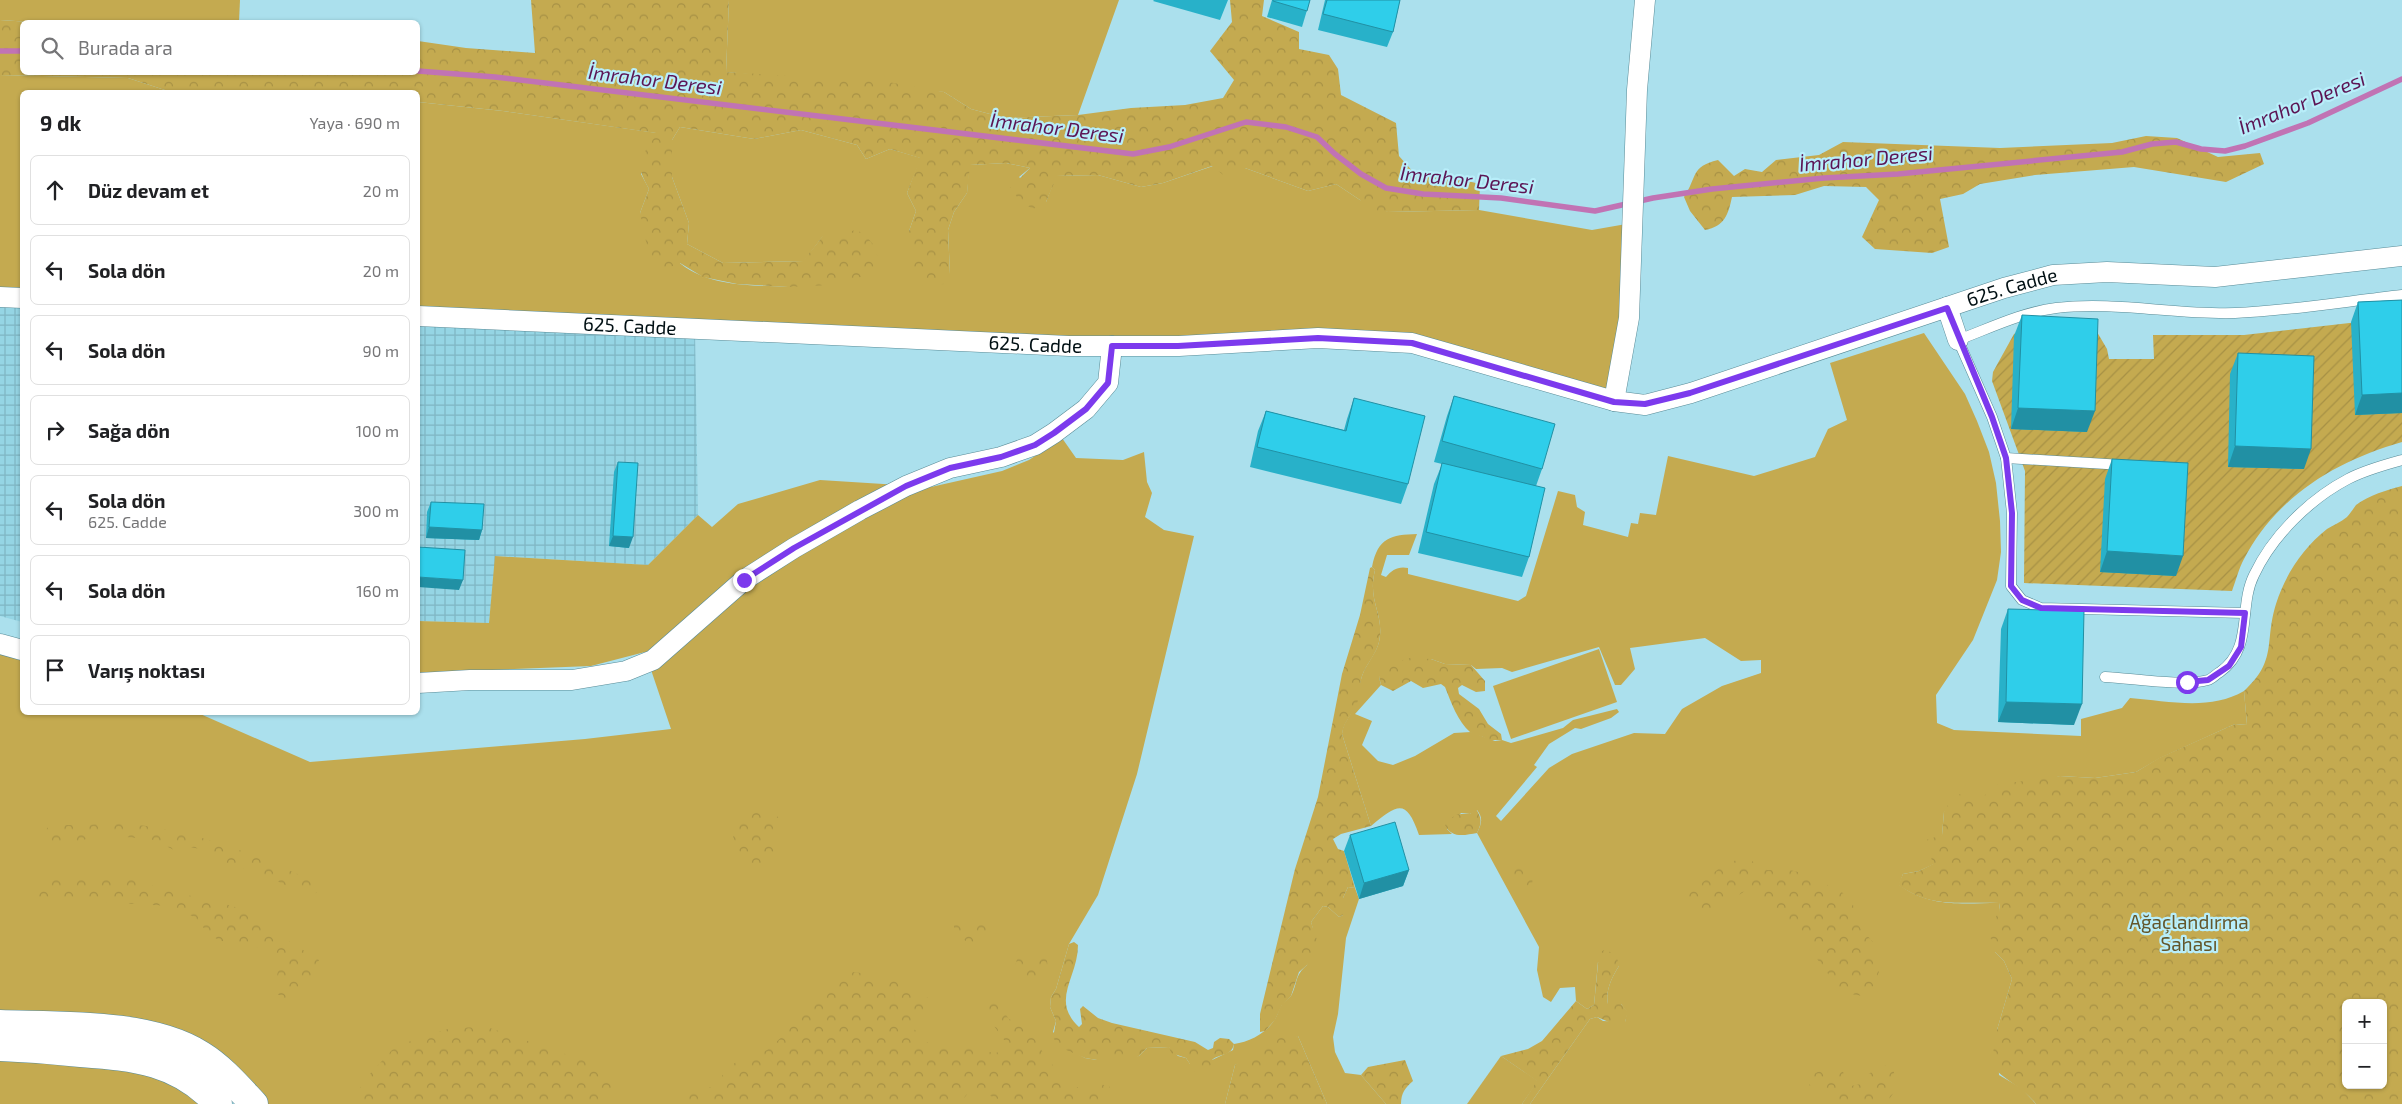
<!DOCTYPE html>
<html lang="tr">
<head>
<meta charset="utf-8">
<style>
	:root { --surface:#fff; --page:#f2f2f2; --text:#202124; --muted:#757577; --line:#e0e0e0 }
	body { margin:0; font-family:"Exo 2",sans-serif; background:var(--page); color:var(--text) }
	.controls { position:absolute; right:15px; bottom:15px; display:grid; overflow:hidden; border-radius:8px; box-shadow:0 1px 4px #0004 }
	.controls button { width:45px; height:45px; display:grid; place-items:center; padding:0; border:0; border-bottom:1px solid var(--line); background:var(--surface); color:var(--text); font:25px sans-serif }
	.stop { position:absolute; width:15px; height:15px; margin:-11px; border:4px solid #7c3aed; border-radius:50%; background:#fff }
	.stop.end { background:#7c3aed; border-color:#fff; box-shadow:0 1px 5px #0008 }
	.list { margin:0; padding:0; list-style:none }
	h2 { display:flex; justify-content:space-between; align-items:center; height:65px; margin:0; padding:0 20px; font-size:21px }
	h2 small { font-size:16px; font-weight:400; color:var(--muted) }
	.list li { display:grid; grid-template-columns:32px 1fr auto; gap:15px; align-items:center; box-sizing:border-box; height:70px; margin:0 10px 10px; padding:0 10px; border:1px solid var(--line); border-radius:8px }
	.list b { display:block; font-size:19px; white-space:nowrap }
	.list p { margin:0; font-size:16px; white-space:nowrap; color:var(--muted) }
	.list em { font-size:16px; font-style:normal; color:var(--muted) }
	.icon { flex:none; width:28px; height:28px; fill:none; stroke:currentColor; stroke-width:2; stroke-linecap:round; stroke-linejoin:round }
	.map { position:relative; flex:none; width:2402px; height:1104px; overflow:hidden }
	.search { position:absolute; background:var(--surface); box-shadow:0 1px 4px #0004; left:20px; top:20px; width:400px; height:55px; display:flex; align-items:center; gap:12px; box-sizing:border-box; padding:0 18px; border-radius:8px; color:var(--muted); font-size:19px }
	.panel { position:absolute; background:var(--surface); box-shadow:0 1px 4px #0004; left:20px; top:90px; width:400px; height:625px; border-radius:8px }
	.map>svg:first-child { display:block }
	.industrial { fill:url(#industrial-grid) }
	.grass { fill:#c4aa50; fill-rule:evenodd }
	.forest { fill:url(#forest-crowns); fill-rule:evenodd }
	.garden { fill:url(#garden-furrows) }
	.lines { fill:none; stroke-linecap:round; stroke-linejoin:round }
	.stream { stroke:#c173b4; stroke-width:5.5 }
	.lane-casing { stroke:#588b97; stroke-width:11 }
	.street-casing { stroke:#588b97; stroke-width:21 }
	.secondary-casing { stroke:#588b97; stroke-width:29 }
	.lane { stroke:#fff; stroke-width:10 }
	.street { stroke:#fff; stroke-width:20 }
	.secondary { stroke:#fff; stroke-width:28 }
	.wall { fill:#28b1c9 }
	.shaded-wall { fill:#2190a4 }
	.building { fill:#2fceea; stroke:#2190a4 }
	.route { stroke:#7c3aed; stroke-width:6 }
	.labels { text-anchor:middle; stroke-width:4.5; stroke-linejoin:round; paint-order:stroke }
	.street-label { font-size:19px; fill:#000f13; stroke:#b8eefa }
	.park-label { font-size:19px; fill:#63562b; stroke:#b8eefa }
	.water-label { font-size:20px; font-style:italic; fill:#5c1554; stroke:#b8eefa }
</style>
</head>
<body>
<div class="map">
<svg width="2402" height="1104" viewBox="0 0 2402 1104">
	<defs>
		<pattern id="industrial-grid" width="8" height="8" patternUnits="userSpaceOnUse" patternTransform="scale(1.25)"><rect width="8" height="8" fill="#95d5e4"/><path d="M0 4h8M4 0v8" fill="none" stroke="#7fb6c3"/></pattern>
		<pattern id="forest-crowns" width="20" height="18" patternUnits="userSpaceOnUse" patternTransform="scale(1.25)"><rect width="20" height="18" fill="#c4aa50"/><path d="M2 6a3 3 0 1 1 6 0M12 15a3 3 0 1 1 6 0" fill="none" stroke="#a79145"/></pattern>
		<pattern id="garden-furrows" width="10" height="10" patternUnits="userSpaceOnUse" patternTransform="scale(1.25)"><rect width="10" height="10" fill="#c4aa50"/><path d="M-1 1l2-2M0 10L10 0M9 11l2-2" fill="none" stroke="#a79145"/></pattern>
	</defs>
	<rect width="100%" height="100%" fill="#abe0ed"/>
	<g class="industrial">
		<polygon points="0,297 22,298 22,622 0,616"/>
		<polygon points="418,316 695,329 698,515 648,565 496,556 489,623 418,621"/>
	</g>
	<g class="grass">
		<polygon points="0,0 240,0 239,22 31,22 0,20"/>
		<polygon points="729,0 1119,0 1078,115 1005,118 971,109 944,92 726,72"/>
		<polygon points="0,75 128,78 171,92 22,92 22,298 0,297"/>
		<path d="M418,102L503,111L657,133L641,174L649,189L640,213C652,228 666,252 681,264C710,287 753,285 788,287L823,236L804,261L723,263L687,244L689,223L672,177V140L680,127L754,139L801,130L857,145L866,159L890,149L921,158L907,193L916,211L909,231L950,274L948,230L954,212L967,193L969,165L1006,163L1030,168L1019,177L1046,202L1056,176L1098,175L1141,187L1163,183L1213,166L1245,168L1308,191L1336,184L1360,200L1388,212L1479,210L1592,230L1632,223L1614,401L1412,343L1167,346L418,316Z"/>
		<path d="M1924,333L1965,394L1977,421L1989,452L1996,483L2000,521L2001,552L1997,580L1973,640L1936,695L1937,723L1954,730L2081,736V719L2122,708L2130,698C2168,701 2210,711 2244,691L2247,725L2235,724L2160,758L2136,772L2095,778L2060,776L1944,812L1942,835L1934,864L1919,871L1903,874L1899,885C1932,908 1961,903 1999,903L2000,910L1995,952L2004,961L2012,979L1997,1030L1999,1075L2021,1088L2036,1104H1530L1590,1019L1597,1017L1603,1021L1625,1022L1627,1012L1621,1004H1608C1605,991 1612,977 1619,966L1598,962L1594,1005L1587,1009L1576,1001L1575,987L1560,988L1551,1002L1543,997L1537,970L1539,947L1477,833C1482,823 1483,818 1477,810L1470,814L1461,813L1447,829L1452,834L1419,835C1406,798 1398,804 1371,826L1342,734C1343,724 1347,721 1351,713C1358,702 1358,688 1362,676C1366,664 1376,654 1379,642C1385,614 1367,602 1375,570L1372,567C1378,537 1391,535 1417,534L1409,555H1387L1381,575L1386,577C1392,570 1398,566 1408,568V574L1518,601L1526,596L1558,491L1575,495L1577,507L1585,512L1583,525L1628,537L1631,523L1638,524L1640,513L1656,515L1668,456L1754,476L1815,457L1828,429L1847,420L1830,363ZM1705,638L1741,661L1761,660V673L1722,686L1682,709L1665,734L1634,733L1572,754L1549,768L1501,821L1496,816L1537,767L1534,765L1549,744L1575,728L1581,729L1611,718L1619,712L1617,709L1573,720L1563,728L1511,743L1502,740L1495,741L1471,732L1454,733L1415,756L1393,765L1378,761L1362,745L1372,721L1355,714L1381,685L1379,677L1431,659L1445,664L1471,665L1476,669L1502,668L1512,672L1599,647L1615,685H1621L1635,669L1630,648Z"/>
		<path d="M1062,438L1076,458L1123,460L1144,452L1147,482L1152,493L1145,517L1164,530L1194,536L1137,774L1098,895L1069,944L1056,989L1051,997L1050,1007L1056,1021L1053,1032L1076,1053L1085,1058L1097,1060L1139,1056L1147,1048L1169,1047L1178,1056L1186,1058L1190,1064L1212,1060L1233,1050L1234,1044C1249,1042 1267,1033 1275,1019C1278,1014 1279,1009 1282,1004C1285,1001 1288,999 1291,996C1298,983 1294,976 1307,965L1313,929L1311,922L1323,906L1328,907L1339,917L1343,915V898L1348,887L1355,888L1359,899L1346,938L1338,1014L1333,1037L1335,1052L1345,1073L1361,1075L1386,1104H1327L1298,1036L1235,1065L1225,1104H254L0,1024V644L22,650V712L198,713L310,762L585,739L671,729L645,652L591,666L418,673V621L489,623L495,556L648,565L698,515L712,527L738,504L820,480L931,487L1002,471L1029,460Z"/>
		<polygon points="1599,649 1617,702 1511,739 1493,686"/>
		<polygon points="0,1047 133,1057 218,1104 0,1104"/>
		<polygon points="1501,1056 1538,1081 1522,1104 1467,1104"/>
	</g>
	<g class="forest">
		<path d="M531,0H729L726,72L888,82L944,92L971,109L1005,118L1078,115L1131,108L1185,105L1223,98L1234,80L1210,51L1232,22L1230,0H1264L1262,16L1299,32V49L1329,55L1338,69L1341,95L1396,123L1399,156L1415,174L1455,178L1480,184L1479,210L1388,212L1368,210L1360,200L1336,184L1308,191L1245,168L1226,177L1212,166L1163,183L1141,187L1098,175L1057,176L1046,202L1033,209L1021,202L1010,188L1030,168L1006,163L970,165L967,193L954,212L948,230L950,274L944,284L923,286L913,272L909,231L916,211L907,193L920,158L890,149L866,159L857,145L801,130L754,139L680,127L672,140V177L689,223L687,244L723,263L803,261L823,236L857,230C876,243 880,250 876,273L830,285L788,287L737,284L703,277L680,263L666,269L649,256L640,213L649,189C631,157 643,160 656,133L503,111L418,102V92H171L128,78L0,75V20L31,22H22V72H418V41L466,48L535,53Z"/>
		<path d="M2146,136L2177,138L2218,157L2260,153L2264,164L2226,182L2134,167L2035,175L1980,184L1963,194L1940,199L1949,247L1932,253L1875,249L1862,237L1879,200L1866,187L1824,186L1795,195L1732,197C1728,215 1725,226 1705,230L1690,211L1684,197C1698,176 1690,167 1718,160L1734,176L1745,169L1762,172L1776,160L1819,155L1843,142L2000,148L2112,143Z"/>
		<path d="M2402,486V1104H2036C2024,1088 2004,1080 1991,1065L1997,1030L2012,979L2004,961L1995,952L1988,930L2000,910L1999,903C1959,901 1933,909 1898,885L1903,874L1919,871L1933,864L1926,840L1942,835L1944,812L1955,793L1980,800L1995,785L2060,776L2095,778L2136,772L2159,758L2235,724L2247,725L2244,691C2278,660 2264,642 2276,604C2285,575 2303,548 2327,529C2333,525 2341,522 2347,517C2350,514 2353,509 2356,505C2369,495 2387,490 2402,486ZM2346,1003H2383V1085H2346Z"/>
		<path d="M1372,567L1375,570C1367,602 1385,614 1379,642C1376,655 1366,664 1362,676C1359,685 1361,695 1357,703C1352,715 1344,721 1342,734L1371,826L1341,834L1333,839L1338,849L1344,851L1355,888L1348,887L1343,898V915L1339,917L1328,907L1323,906L1311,922L1318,943L1314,954L1307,965L1299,972L1291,996L1282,1005L1275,1020L1265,1031L1260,1032V1014L1295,869L1318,797L1342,674L1360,615L1370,568Z"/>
		<path d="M1410,658L1431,659L1445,664L1471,665L1485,681V691L1476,692L1462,685L1458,688L1459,694L1479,709L1488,724L1501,734L1502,740H1488C1483,735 1475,736 1470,732C1458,722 1451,702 1445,687L1441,684L1423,688L1411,681L1393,691L1381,685L1379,677L1392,663Z"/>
		<path d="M1476,809C1482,818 1482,823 1477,833C1465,835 1452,839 1445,825C1456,813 1455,814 1470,814Z"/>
		<path d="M761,810C770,811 782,815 780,826C779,830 776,833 776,837C776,841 778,845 778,849C776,861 765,865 755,868L741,854L733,837C738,822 747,816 761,810Z"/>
		<path d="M110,823C185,825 251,853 318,883L317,892L309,897L249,867L237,870L223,864L200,849L180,845L174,850L168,847L163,841L99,834L81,841H41L40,834L51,825H86Z"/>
		<polygon points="1745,857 1767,870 1790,870 1806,874 1843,893 1853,905 1860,928 1875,944 1879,972 1868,997 1851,994 1837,986 1792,925 1776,911 1752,886 1729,902 1706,913 1688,903 1685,897 1723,865"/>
		<path d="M1521,863C1531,869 1534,873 1532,884L1526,886L1514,885L1505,876C1507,867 1513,865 1521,863Z"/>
		<polygon points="107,876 131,878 162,889 233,906 319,960 316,971 284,999 275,992 280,954 237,942 220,941 209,934 194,917 170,906 26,898 27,891 49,879"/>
		<polygon points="979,917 989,921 990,927 977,942 968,943 954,931 954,923 960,919 970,921"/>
		<path d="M1074,942L1078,945C1078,978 1050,1000 1079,1027L1082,1024L1080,1009L1083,1006L1098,1018L1112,1023L1195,1042L1208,1050L1213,1048L1214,1042L1220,1038L1229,1039L1234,1044C1231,1057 1220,1053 1212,1060L1211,1065L1201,1072H1195L1186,1058L1171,1053L1169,1047L1147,1048L1139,1056L1130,1060H1097L1085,1058L1064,1049L1053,1038L1056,1021L1050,1007L1051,997L1056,989L1069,944Z"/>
		<path d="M1604,950L1616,954L1619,966C1612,977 1605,991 1608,1004H1621L1628,1012L1625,1022L1616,1025L1597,1017L1590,1019L1530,1104H1522L1537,1081L1501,1056L1528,1049L1542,1041L1576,1001L1587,1009L1594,1005L1599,953Z"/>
		<path d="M1029,953L1039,954L1047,960L1048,971L1040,981L1025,986C1016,975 1012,968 1019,955Z"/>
		<path d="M853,972C887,976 906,983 934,1002L930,1010L917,1015L911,1021L913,1028L928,1043L945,1048L967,1046L993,1053L1012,1051L984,1012V1003L991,999L997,1002L1009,1019L1028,1028L1047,1059L1067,1080L1080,1089H1090L1099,1084L1109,1086L1112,1093L1111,1104H1069L1060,1094L1046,1104H1009L972,1088L961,1102L962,1104H671C684,1091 698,1088 715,1087L724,1073L738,1060L767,1050L784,1035L814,997Z"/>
		<polygon points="487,1027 591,1063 611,1079 612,1104 350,1104 367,1077 392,1050 417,1038 451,1028"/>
		<polygon points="1298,1036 1327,1104 1225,1104 1235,1065 1270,1038"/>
		<path d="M1405,1060L1413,1081C1405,1088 1401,1093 1401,1104H1386L1361,1075L1368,1067Z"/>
		<polygon points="1892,1062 1897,1089 1889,1099 1891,1104 1847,1104 1809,1085 1812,1074 1839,1065 1851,1086 1866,1083 1868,1074"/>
	</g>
	<path class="garden" d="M2402,317V442C2336,461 2277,496 2244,559C2239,568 2236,580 2232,591L2024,583L2025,471L1992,381L1993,372L2014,334L2024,328L2090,320L2107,349L2109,359H2154L2153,335H2244Z"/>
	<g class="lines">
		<g class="stream">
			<polyline points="0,51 22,51"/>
			<polyline points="418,71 495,77 1133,154 1169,147 1246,122 1286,127 1317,137 1335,154 1361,174 1386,188 1423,194 1501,198 1595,211 1653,198 1712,189 1824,178 1898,174 2122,152 2152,144 2176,142 2201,149 2225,151 2245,146 2308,123 2402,79"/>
		</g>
		<g class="lane-casing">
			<g id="lane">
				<polyline points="2006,458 2123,465"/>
				<path d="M2245,613L2041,608L2022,600L2011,586L2012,513L2006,458L1992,417L1958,340C1990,328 2023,312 2056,308C2115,301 2176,315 2235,313C2289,311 2348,301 2402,295"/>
				<path d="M2105,677C2131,678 2184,687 2208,680C2212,679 2216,674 2220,672C2254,648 2238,607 2254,575C2273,535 2310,499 2348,479C2365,470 2384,465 2402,460"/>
			</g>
		</g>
		<g class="street-casing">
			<g id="street">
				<polyline points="0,297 22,298"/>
				<polyline points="1947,307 1958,340"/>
				<path id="s1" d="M418,316L1069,346H1179L1318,338L1412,343L1614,401L1645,405L1691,393L2004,288L2053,275L2107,272L2215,277L2402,256"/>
				<polyline points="1614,401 1629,318 1637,90 1645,0"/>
				<polyline points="0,644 22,650"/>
				<polyline points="418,683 470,680 572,680 626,671 653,660 744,580 794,548 860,510 906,486 950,468 1001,457 1035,445 1054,433 1086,409 1108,383 1112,346"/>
			</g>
		</g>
		<g class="secondary-casing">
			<g id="secondary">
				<path d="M0,1024C60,1026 150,1022 201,1055C222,1068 238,1087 254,1104"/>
				<path d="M0,1047C27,1048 54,1050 81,1053C135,1057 179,1061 218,1104"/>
			</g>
		</g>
		<use href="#lane" class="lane"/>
		<use href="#street" class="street"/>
		<use href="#secondary" class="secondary"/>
	</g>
	<g class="wall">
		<polygon points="1154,0 1228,0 1220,20 1153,1"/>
		<polygon points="1272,0 1310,0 1302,27 1267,17"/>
		<polygon points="1325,0 1400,0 1393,32 1387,47 1318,30"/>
		<polygon points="2402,300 2402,413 2355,415 2351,322 2358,302"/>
		<polygon points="2022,315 2087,432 2011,429 2014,336"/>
		<polygon points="2238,353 2304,469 2228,467 2230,374"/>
		<polygon points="1454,396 1542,469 1536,486 1529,557 1522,577 1418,553 1434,484 1442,464 1434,462 1447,416"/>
		<polygon points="1354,398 1408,484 1401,504 1250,467 1258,431 1266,411 1344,430 1347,419"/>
		<polygon points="2112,459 2176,576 2100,572 2105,479"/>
		<polygon points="618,462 629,548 609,546 614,472"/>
		<polygon points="431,502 482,530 479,540 426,538 427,512"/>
		<polygon points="2008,609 2074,725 1998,722 2001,629"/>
		<polygon points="1350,835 1409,870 1403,886 1359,899 1344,851"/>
	</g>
	<g class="shaded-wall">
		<polygon points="2402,393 2402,413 2355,415 2362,395"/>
		<polygon points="2018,408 2095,411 2087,432 2011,429"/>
		<polygon points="2235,446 2311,449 2304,469 2228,467"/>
		<polygon points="429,527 482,530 479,540 426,538"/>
		<polygon points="613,536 633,537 629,548 609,546"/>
		<polygon points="2107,551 2183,556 2176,576 2100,572"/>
		<polygon points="418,577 463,580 459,590 418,587"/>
		<polygon points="2006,702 2082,704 2074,725 1998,722"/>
		<polygon points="1409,870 1403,886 1359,899 1364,883"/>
	</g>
	<g class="building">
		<polygon points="1273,0 1310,0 1307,11 1273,1"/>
		<polygon points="1327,0 1400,0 1393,32 1323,14"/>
		<polygon points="2402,300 2402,393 2362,395 2358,302"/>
		<polygon points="2022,315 2098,319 2095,411 2018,408"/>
		<polygon points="2238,353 2314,356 2311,449 2235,446"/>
		<polygon points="1454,396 1555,424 1542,469 1442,441"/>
		<polygon points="1354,398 1425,416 1408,484 1257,447 1266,411 1346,431"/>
		<polygon points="2112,459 2188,463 2183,556 2107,551"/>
		<polygon points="618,462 638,463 633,537 613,536"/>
		<polygon points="1442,463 1545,488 1529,557 1426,532"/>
		<polygon points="431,502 484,504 482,530 429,527"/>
		<polygon points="418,547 465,550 463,580 418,577"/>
		<polygon points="2008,609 2084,611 2082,704 2006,702"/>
		<polygon points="1395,822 1409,870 1364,883 1350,835"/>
	</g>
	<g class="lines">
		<polyline class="route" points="744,580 794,548 906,486 950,468 1001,457 1035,445 1054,433 1086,409 1108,383 1112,346 1178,346 1318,338 1412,343 1614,402 1645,404 1690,393 1947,308 1992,417 2006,458 2012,513 2011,586 2022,600 2041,608 2245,613 2241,647 2229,666 2208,680 2187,682"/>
	</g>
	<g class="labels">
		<g class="street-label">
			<text dy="7" stroke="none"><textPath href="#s1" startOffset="1622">625. Cadde</textPath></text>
			<text dy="7" stroke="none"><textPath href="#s1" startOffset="212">625. Cadde</textPath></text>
			<text dy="7" stroke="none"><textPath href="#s1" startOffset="618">625. Cadde</textPath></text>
		</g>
		<g class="park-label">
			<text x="2189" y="929">Ağaçlandırma<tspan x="2189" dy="22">Sahası</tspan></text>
		</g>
		<g class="water-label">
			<text transform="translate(655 80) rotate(7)" y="7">İmrahor Deresi</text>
			<text transform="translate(2302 103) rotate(-22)" y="7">İmrahor Deresi</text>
			<text transform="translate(1057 128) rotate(7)" y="7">İmrahor Deresi</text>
			<text transform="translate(1866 159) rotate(-5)" y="7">İmrahor Deresi</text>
			<text transform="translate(1467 180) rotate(6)" y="7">İmrahor Deresi</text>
		</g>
	</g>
</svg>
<div class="controls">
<button>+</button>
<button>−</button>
</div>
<div class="stop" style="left:2187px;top:682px"></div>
<div class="stop end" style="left:744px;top:580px"></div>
<div class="search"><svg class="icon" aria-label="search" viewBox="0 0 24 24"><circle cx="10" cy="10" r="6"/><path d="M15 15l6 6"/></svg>Burada ara</div>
<section class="panel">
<h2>9 dk<small>Yaya · 690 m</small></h2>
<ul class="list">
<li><svg class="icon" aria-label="ahead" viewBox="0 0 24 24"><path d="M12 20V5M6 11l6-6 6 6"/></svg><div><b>Düz devam et</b></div><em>20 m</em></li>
<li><svg class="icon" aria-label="left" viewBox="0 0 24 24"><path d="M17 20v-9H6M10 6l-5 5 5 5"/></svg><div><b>Sola dön</b></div><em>20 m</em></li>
<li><svg class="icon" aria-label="left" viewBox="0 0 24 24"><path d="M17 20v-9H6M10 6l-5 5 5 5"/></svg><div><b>Sola dön</b></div><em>90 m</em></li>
<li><svg class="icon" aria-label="right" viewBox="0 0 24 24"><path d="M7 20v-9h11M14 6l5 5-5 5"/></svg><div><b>Sağa dön</b></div><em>100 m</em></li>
<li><svg class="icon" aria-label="left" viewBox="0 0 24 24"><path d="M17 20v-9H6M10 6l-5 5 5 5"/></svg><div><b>Sola dön</b><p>625. Cadde</p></div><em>300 m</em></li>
<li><svg class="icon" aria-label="left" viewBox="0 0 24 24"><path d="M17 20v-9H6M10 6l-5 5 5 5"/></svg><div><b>Sola dön</b></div><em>160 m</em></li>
<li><svg class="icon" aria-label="arrive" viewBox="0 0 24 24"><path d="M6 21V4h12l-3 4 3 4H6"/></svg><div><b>Varış noktası</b></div></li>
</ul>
</section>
</div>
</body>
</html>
